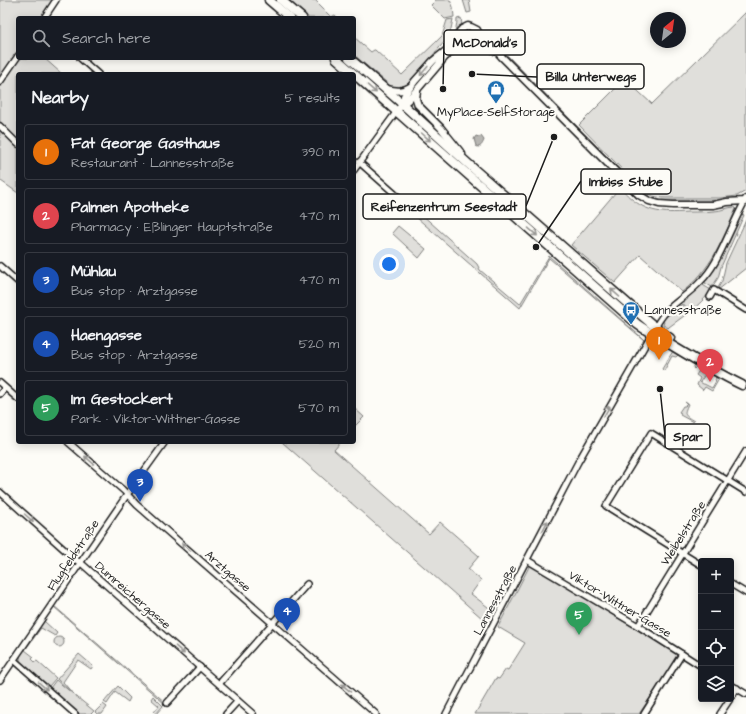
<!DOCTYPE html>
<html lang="en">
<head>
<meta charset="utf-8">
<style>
	:root { --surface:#171b24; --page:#242831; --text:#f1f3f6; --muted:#9ea1a6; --line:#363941; --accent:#2563eb }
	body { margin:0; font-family:"Architects Daughter",sans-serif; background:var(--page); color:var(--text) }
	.controls { position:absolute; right:12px; bottom:12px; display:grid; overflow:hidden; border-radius:4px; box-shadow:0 2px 10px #0003 }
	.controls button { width:36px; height:36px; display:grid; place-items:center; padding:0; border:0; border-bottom:1px solid var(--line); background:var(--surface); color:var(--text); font:20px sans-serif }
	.compass { position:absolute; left:650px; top:12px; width:36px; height:36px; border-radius:50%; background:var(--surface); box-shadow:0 2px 10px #0003; rotate:29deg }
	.you { position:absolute; left:389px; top:264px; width:14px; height:14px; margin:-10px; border:3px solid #fff; border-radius:50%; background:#1a73e8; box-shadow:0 0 0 6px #1a73e833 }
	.badge { display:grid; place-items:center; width:26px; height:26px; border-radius:50%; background:var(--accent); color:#fff; font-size:13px; font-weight:700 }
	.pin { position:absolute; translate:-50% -33px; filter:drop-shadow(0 1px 2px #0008) }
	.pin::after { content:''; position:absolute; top:21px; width:14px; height:12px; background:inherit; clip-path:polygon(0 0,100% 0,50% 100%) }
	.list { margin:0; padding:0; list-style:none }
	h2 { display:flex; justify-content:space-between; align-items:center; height:52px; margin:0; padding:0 16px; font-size:17px }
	h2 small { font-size:13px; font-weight:400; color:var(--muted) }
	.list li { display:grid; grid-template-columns:26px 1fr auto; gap:12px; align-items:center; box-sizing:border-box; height:56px; margin:0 8px 8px; padding:0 8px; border:1px solid var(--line); border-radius:4px }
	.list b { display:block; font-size:15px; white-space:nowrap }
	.list p { margin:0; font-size:13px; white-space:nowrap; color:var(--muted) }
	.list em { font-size:13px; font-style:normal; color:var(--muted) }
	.icon { flex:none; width:22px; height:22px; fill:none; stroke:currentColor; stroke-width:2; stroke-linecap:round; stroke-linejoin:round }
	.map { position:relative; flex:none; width:746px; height:714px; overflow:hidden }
	.search { position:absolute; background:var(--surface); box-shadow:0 2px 10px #0003; left:16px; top:16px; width:340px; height:44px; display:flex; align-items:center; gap:10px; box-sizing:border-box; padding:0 14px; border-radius:4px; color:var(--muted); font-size:15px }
	.panel { position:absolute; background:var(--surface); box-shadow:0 2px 10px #0003; left:16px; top:72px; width:340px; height:372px; border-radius:4px }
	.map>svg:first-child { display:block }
	.green { fill:#e0dfdb; stroke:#7e7e7c }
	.water { fill:#b7b6b2; stroke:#797876 }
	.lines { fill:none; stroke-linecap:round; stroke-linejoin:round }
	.minor-casing { stroke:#1c1c1c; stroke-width:8 }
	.tertiary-casing { stroke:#1c1c1c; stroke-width:9 }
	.primary-casing { stroke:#1c1c1c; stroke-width:11 }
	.minor { stroke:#fdfcf7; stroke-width:5 }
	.tertiary { stroke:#fdfcf7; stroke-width:6 }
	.primary { stroke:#fdfcf7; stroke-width:8 }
	.oneway { stroke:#989794 }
	.labels { text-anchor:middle; stroke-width:4; stroke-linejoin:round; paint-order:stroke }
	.poi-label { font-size:12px; fill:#1c1c1c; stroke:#fdfcf7 }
	.street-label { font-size:12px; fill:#1c1c1c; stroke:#fdfcf7 }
	.leader { fill:none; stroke:#1c1c1c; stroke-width:1.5 }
	.callout-dot { fill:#1c1c1c; stroke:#fdfcf7; stroke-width:1.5 }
	.callout { fill:#fdfcf7; stroke:#1c1c1c; stroke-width:1.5 }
	.callout-label { font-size:13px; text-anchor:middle; font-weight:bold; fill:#1c1c1c }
</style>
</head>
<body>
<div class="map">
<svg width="746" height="714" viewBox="0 0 746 714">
	<rect width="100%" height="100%" fill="#fdfcf7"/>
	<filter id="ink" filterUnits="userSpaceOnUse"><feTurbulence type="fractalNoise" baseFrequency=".025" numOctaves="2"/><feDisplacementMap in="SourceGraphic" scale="8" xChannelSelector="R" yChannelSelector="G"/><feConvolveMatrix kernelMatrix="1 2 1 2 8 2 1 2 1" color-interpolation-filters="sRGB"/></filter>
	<g filter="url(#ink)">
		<g class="green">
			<polygon points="0,0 53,0 40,18 18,18 18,50 0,77"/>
			<polygon points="287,0 315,0 324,9 324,10 331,17 335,15 338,18 309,18"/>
			<polygon points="436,0 450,0 453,7 454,17 445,19 431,5"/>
			<polygon points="463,0 469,0 471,12 467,13"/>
			<path d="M746,12V191L737,196L721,198H666C657,198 650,195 643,191L579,125L625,79L652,104Z"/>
			<path d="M461,18C464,30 455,40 446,47C451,37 457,32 457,19Z"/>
			<polygon points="453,19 451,29 446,40 408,84 404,86 397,87 397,88 392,87 354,55 354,37 371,52 374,50 375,50 402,75 442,36 447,20"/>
			<polygon points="503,51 642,192 651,197 661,200 715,200 715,202 662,202 651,199 642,195 501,52"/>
			<polygon points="20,58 44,58 62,74 18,74 18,193 1,181 0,181 0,87"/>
			<polygon points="354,79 386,107 385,109 354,81"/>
			<polygon points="406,114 437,141 448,149 643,320 641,321 615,300 404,116"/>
			<path d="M621,186C624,192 627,195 633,200C651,214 667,213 689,212C697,212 706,212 714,211C721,211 728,207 735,207L736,209C722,241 711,270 682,292L640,255L615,283L571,245Z"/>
			<polygon points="420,213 477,264 480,270 520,304 549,256 641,337 645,341 549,258 520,308 416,217"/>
			<polygon points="741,213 744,215 721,267 718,278 712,287 705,283 705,281 716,265 720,258"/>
			<polygon points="746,220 746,268 718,290 718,288 722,281 726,263"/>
			<polygon points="398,226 426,249 419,258 392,233"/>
			<polygon points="551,254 553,254 621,314 620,315"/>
			<path d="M701,284L711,290C705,299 699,304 691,311L688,310L683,303L688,299L687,297Z"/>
			<polygon points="682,304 688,313 669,327 668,328 663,325 664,322 662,321 669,312 676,307 677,308"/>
			<polygon points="673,351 697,366 694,369 693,368 695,365 678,355 676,357 672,356 664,371 662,369"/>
			<polygon points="701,368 707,372 700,382 703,384 704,384 712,388 716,381 715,380 716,378 715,377 719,379 712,391 705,387 703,390 697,385 700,378 696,375"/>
			<path d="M685,402L688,404C683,415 684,415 694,421L693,422L680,415L681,413L679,412L683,406H685L687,404Z"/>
			<polygon points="354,408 364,417 354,427"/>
			<polygon points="282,442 341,442 334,450 429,534 440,522 479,556 468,569 481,580 471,594 497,614 491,626"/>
			<polygon points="530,565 679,655 639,714 475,714 496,678 499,679 506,669 508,670 525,643 498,627"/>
			<polygon points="54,606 166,703 165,704 54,607"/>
			<polygon points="44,621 57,633 55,636 41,628 25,650 34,657 32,659 35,662 37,661 56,678 49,686 20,661 20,659 21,653"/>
			<circle cx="59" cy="642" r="5"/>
			<polygon points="79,654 93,666 91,669 78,660 63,682 73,694 57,679"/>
			<polygon points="56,680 94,711 91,714 80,714 50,688"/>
			<polygon points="118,686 130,698 128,702 115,692 107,704 104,702"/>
			<polygon points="153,696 163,706 156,714 154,712 159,706 151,699"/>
			<polygon points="103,704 107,707 102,714 97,714 95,712"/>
		</g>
		<path class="water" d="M476,136L479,137L481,136L484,140C483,143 481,147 478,147L476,146L474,139Z"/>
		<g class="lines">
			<g class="minor-casing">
				<g id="minor">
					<polyline points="44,18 56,0"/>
					<polyline points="80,58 98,74"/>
					<polyline points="0,82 18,56"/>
					<polyline points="0,126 18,144"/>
					<polyline points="359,162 412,209"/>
					<polyline points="354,170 397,111"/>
					<polyline points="0,266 18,282"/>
					<polyline points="710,297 714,290 746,310"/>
					<polyline points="0,383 18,399"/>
					<polyline points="0,394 5,388"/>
					<polyline points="68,442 124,491 137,505 376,714"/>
					<polyline points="0,492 76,560 81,563 253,714"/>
					<polyline points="527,560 638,626 701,666"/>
					<polyline points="701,565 606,506 651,433 746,492"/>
					<polyline points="731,584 746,593"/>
					<polyline points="638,626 746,451"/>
					<polyline points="14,660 75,714"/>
					<polyline points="0,680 124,499 165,442"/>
					<polyline points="219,684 307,584"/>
					<polyline points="731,685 746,694"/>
					<polyline points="731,698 737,688"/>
					<polyline points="167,703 200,667"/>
					<polyline points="226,714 238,701"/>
					<path d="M446,714L578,462L659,321C669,304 688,296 701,281C714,268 721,251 729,234C734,223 739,212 745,201"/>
					<polyline points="644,714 682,654"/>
					<polyline points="720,714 730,699"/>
				</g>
			</g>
			<g class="tertiary-casing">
				<g id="tertiary">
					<polyline points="479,37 483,40 493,47 502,57 639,195 649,201 659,204 673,205 713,205 727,202 745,201 746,199"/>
					<polyline points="476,45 481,45 494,51"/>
					<path d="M387,89C396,91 402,92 410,87"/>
					<polyline points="417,91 416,99 418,105 441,128 462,154"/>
					<path d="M397,111C401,105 405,103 409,99L445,57L453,50L461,47L469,48L475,46L477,44L479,38L478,32L477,30L471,27L468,26L462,29L460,31L456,41L453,45L433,61L415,81L404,96L402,104"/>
				</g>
			</g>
			<g class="primary-casing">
				<g id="primary">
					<polyline points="269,0 290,18"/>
					<polyline points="281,0 302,18"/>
					<path d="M336,58L637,324C648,332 660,338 671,345C694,359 717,373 742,385"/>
					<polyline points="349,58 399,101 475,170 628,304 661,332 670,338"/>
				</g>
			</g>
			<use href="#minor" class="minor"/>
			<use href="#tertiary" class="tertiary"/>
			<use href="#primary" class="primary"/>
		</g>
		<defs><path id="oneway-shaft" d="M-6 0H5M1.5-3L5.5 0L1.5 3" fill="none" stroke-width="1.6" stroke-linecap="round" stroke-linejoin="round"/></defs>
		<g class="oneway">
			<use href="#oneway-shaft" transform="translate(424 71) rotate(130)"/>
			<use href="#oneway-shaft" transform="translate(372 89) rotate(41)"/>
			<use href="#oneway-shaft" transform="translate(426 137) rotate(42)"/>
			<use href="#oneway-shaft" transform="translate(533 232) rotate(41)"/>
			<use href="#oneway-shaft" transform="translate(615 293) rotate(-139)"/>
			<use href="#oneway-shaft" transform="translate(607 411) rotate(-60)"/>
			<use href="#oneway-shaft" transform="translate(89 460) rotate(-139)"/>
			<use href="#oneway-shaft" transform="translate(29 518) rotate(42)"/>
			<use href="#oneway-shaft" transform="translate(545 526) rotate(-63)"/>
			<use href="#oneway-shaft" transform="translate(186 547) rotate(-139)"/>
			<use href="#oneway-shaft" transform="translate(180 650) rotate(41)"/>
			<use href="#oneway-shaft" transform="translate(43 686) rotate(41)"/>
			<use href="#oneway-shaft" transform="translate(346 688) rotate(-139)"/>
		</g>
	</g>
	<defs>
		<g id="shop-pin" transform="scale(0.9)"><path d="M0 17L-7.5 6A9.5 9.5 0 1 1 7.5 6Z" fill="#1f6fb2" stroke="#fdfcf7"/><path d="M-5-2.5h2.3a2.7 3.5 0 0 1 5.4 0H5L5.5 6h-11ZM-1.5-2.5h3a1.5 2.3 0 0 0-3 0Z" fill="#fff"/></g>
		<g id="bus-pin" transform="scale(0.9)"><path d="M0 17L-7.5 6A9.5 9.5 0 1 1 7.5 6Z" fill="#1f6fb2" stroke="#fdfcf7"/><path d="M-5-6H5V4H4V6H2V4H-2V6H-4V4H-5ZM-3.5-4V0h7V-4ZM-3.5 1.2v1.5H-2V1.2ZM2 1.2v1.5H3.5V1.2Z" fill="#fff"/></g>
	</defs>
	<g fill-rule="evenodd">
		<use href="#shop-pin" x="496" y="89"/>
		<use href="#bus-pin" x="631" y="310"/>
	</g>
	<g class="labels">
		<g class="poi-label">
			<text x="496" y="116">MyPlace-SelfStorage</text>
			<text x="644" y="314" text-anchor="start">Lannesstraße</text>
		</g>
		<g class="street-label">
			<text transform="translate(683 533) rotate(-58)" y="4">Weibelstraße</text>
			<text transform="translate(73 555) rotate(-56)" y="4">Flugfeldstraße</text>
			<text transform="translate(228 571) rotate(41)" y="4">Arztgasse</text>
			<text transform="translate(133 595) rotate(41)" y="4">Dumreichergasse</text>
			<text transform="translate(495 600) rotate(-62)" y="4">Lannesstraße</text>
			<text transform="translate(620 604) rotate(31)" y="4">Viktor-Wittner-Gasse</text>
		</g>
	</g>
	<path class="leader" d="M443 89L444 43M472 74L537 77M536 247L581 181M554 137L526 206M660 389L665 436"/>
	<g class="callout-dot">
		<circle cx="443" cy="89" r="4"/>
		<circle cx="472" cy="74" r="4"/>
		<circle cx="536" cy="247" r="4"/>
		<circle cx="554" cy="137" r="4"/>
		<circle cx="660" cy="389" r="4"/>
	</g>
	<g class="callout">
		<rect x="444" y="30" width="81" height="25" rx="4"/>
		<rect x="537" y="64" width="107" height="25" rx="4"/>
		<rect x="581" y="169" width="90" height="25" rx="4"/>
		<rect x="363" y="194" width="163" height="25" rx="4"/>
		<rect x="665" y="424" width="45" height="25" rx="4"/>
	</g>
	<g class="callout-label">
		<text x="485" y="47">McDonald's</text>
		<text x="591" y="81">Billa Unterwegs</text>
		<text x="626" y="186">Imbiss Stube</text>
		<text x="444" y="211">Reifenzentrum Seestadt</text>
		<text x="688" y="441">Spar</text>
	</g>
</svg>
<div class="controls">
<button>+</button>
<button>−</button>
<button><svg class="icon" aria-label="locate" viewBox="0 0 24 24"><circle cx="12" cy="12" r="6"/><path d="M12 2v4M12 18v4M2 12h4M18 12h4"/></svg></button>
<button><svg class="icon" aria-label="layers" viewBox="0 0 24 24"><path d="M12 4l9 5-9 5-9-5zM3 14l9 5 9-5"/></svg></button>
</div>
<svg class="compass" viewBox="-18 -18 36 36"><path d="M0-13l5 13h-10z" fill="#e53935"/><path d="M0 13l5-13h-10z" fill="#9ea1a6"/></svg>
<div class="you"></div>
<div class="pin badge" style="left:659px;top:360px;background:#e8710a">1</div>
<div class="pin badge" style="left:710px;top:382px;background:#e0444e">2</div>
<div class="pin badge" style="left:140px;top:502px;background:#1a4fb4">3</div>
<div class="pin badge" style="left:287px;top:631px;background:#1a4fb4">4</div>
<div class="pin badge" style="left:579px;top:635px;background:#2e9e5b">5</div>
<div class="search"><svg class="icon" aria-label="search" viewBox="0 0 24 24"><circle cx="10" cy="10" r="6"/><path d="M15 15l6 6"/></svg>Search here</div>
<section class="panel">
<h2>Nearby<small>5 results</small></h2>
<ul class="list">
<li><span class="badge" style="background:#e8710a">1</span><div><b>Fat George Gasthaus</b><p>Restaurant · Lannesstraße</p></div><em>390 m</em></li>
<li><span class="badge" style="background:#e0444e">2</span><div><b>Palmen Apotheke</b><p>Pharmacy · Eßlinger Hauptstraße</p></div><em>470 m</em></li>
<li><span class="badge" style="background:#1a4fb4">3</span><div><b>Mühlau</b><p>Bus stop · Arztgasse</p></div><em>470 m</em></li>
<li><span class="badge" style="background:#1a4fb4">4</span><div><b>Haengasse</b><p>Bus stop · Arztgasse</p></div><em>520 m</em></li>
<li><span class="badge" style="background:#2e9e5b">5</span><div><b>Im Gestockert</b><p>Park · Viktor-Wittner-Gasse</p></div><em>570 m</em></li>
</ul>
</section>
</div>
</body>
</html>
